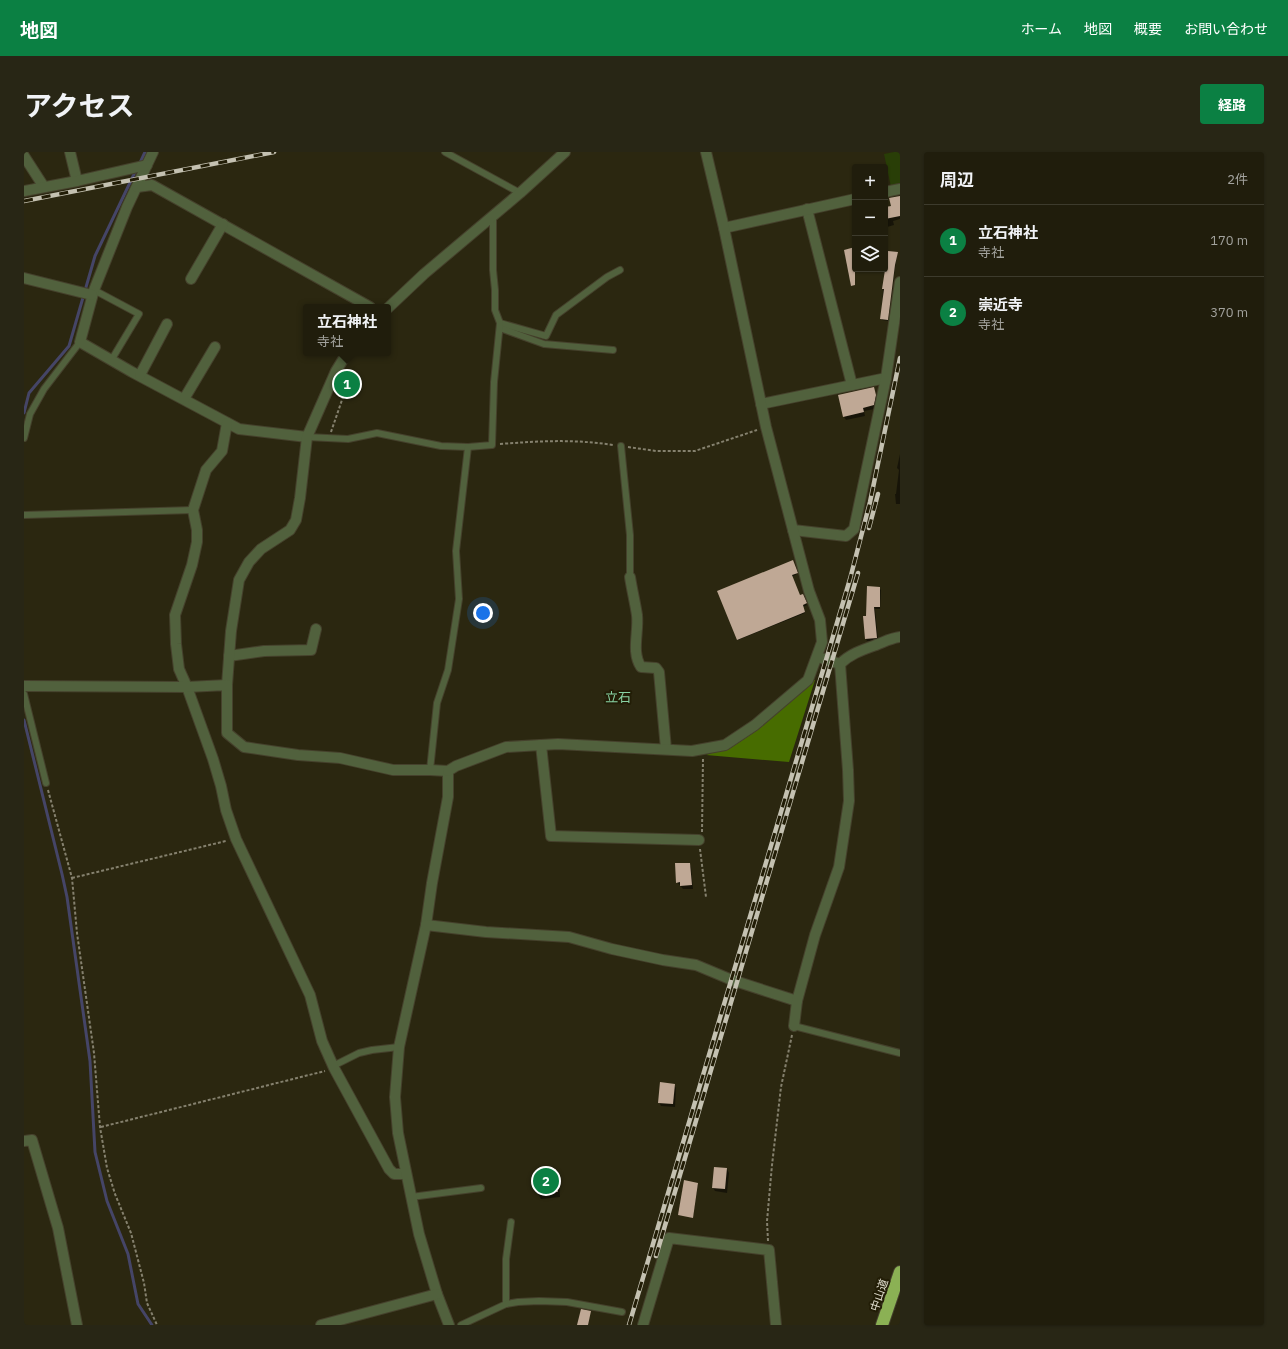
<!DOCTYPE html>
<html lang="ja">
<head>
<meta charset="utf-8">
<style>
	:root { --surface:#201d0c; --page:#282615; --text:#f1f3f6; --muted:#a2a29d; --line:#3d3b2d; --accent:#0b8043 }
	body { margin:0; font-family:"IBM Plex Sans","Noto Sans JP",sans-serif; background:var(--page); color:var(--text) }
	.controls { position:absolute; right:12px; top:12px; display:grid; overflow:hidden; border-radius:4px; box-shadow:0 1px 3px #0004 }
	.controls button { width:36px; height:36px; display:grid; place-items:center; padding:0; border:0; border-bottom:1px solid var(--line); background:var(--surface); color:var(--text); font:20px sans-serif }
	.you { position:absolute; left:459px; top:461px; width:14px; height:14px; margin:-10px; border:3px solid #fff; border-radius:50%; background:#1a73e8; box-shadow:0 0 0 6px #1a73e833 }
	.badge { display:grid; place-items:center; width:26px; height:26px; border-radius:50%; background:var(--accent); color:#fff; font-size:13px; font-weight:700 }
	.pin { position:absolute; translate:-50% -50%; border:2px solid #fff; box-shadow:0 1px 4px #0006 }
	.popup { position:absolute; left:279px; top:152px; width:88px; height:52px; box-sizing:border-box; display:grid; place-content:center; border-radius:4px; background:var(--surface); filter:drop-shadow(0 1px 3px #0005); font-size:13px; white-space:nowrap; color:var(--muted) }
	.popup b { font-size:15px; color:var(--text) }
	.popup::after { content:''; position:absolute; left:50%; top:100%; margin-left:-8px; border:8px solid transparent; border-top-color:var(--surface) }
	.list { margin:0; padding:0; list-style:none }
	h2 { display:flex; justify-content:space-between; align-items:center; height:52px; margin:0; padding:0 16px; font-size:17px }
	h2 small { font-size:13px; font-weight:400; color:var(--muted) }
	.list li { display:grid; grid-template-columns:26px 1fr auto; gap:12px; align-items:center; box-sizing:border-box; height:72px; padding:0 16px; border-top:1px solid var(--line) }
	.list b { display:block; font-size:15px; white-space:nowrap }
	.list p { margin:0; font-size:13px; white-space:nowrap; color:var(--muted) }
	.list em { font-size:13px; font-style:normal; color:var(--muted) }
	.icon { flex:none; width:22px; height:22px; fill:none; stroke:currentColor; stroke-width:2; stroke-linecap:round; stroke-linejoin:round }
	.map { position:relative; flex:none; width:876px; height:1173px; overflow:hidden; border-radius:4px }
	header { display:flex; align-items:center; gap:24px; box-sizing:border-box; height:56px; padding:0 20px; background:var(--accent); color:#fff }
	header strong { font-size:19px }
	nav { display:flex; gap:22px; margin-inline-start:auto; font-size:14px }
	.intro { display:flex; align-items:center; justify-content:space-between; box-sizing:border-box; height:96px; padding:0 24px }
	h1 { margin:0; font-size:28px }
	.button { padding:10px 18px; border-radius:4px; background:var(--accent); color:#fff; font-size:14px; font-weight:700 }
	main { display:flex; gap:24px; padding:0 24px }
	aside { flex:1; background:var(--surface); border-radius:4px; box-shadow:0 1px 3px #0004 }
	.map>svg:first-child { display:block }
	.green { fill:#293e07 }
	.forest { fill:#476c00 }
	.shadow { fill:#0007 }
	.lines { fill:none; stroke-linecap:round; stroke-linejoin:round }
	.stream { stroke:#454567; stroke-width:3 }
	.building { fill:#bfa895 }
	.lane-casing { stroke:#45412c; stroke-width:8 }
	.street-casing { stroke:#45412c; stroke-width:12 }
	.highway-casing { stroke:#45412c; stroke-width:14 }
	.path { stroke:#85816e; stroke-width:2; stroke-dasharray:3 2; stroke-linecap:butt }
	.lane { stroke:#51613d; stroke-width:6 }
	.street { stroke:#51613d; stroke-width:10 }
	.highway { stroke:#8bb154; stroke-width:12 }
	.rail-casing { stroke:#c4c1b1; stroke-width:4.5 }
	.rail { stroke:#221d06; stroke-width:3; stroke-dasharray:9; stroke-linecap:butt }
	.labels { text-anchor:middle; stroke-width:4; stroke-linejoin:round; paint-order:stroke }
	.street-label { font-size:11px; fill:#e7e4d6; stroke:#221d06 }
	.quarter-label { font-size:13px; fill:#88d2a3; stroke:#221d06 }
</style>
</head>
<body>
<header>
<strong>地図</strong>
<nav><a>ホーム</a><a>地図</a><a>概要</a><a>お問い合わせ</a></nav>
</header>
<div class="intro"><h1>アクセス</h1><a class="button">経路</a></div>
<main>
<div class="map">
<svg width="876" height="1173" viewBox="0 0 876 1173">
	<rect width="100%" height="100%" fill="#2b2710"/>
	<polygon class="green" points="870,0 876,0 876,33 867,35 860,2"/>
	<polygon class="forest" points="787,528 791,528 765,610 682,603 705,595 717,589"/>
	<g class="shadow">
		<polygon points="876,46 876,67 869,69 870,73 863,75 861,70 861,56 868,54"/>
		<polygon points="831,96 831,117 840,117 826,120"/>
		<polygon points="873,101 864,169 858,168 859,137"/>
		<polygon points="331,225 333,229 326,247 317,243 315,240"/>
		<polygon points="850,236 853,247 851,257 840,259 841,264 822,268 820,265"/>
		<polygon points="876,302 876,352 872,352 871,342 872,342 875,318 873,316"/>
		<polygon points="769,411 773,422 768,425 775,444 779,444 783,453 779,455 781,461 714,488 714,487"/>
		<polygon points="855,436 857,438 856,457 851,457 854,488 843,489 842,487 843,465"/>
		<polygon points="665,712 667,715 669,737 659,737 653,730"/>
		<polygon points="650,933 652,936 651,955 637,954 635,950"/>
		<polygon points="703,1017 705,1021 703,1041 691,1039 689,1036"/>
		<polygon points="531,1018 535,1024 536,1045 517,1047 514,1041 512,1020"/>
		<polygon points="674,1032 669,1065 655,1063"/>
	</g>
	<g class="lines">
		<g class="stream">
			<polyline points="115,13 121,0"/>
			<polyline points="0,261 5,241 45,194 71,104 112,18"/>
			<polyline points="0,568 38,722 43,745 66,909 71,1000 83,1049 104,1102 114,1152 128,1173"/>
		</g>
	</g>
	<g class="building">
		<polygon points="876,44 876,64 861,67 861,55 867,54 865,46"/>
		<polygon points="831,95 831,133 827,134 820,98"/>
		<polygon points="864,99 874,100 871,113 864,168 856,167 860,137 858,137"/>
		<polygon points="321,221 331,225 324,244 314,240"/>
		<polygon points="850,235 852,243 850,253 839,256 840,260 819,265 814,243"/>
		<polygon points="769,408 774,421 768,423 776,443 779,442 783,451 779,453 781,460 713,488 693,439"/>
		<polygon points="843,434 856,435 856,455 850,455 853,486 841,487 839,464 842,464"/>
		<polygon points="651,711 666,711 668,733 656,734 656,730 652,731"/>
		<polygon points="636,930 651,932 649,952 634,951"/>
		<polygon points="690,1015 703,1016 701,1037 688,1036"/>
		<polygon points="532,1017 534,1040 513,1041 511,1019"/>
		<polygon points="660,1028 674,1031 669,1066 654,1063"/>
		<polygon points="557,1157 567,1159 564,1173 553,1173"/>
	</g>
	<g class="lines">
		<g class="lane-casing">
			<g id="lane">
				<polyline points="421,0 496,41"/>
				<polyline points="70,138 115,162 88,207"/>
				<polyline points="476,171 522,184 532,163 583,125 596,118"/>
				<polyline points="476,176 520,192 589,198"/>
				<polyline points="283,285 324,287 353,281 417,294 444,295 468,293 470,230 476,171 471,158 471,138 469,118 469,64"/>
				<polyline points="0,286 6,262 20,237 56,190"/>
				<polyline points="597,294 606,383 606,425"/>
				<polyline points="0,363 169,358"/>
				<polyline points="0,542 22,631"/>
				<polyline points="406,618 413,551 424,518 435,447 432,399 444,295"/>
				<polyline points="770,874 876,901"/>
				<polyline points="309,914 335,901 348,898 375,895"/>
				<polyline points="387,1045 457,1036"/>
				<polyline points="482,1152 482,1107 487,1070"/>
				<polyline points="437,1173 482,1152 494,1150 515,1149 543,1150 598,1160"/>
			</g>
		</g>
		<g class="street-casing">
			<g id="street">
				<polyline points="46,0 53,29"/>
				<polyline points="129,0 103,55 70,138 56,190 108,220 215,277 283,285"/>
				<polyline points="0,4 20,35"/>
				<polyline points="113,35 128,33 346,155"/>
				<polyline points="0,39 53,29 123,13"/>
				<polyline points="861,40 876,37"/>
				<polyline points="783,57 828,233"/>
				<polyline points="700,76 831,47"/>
				<polyline points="0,126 68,143"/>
				<polyline points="167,127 199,72"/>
				<polyline points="364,156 400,122 496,41 541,0"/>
				<polyline points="116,223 143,172"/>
				<polyline points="160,247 191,195"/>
				<polyline points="737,252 862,226"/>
				<polyline points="203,271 198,299 182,318 169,358 173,378 173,390 168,413 151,463 152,492 155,517 163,535 189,607 197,634 202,658 212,687 286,843 298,889 310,916 365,1017 370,1022 382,1022"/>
				<polyline points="769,378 822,384 830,377 862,226 876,130"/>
				<path d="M606,425C608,438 611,450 613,463C615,480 607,500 617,515L632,516L635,520L642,597"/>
				<polyline points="205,504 240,499 287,498 292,477"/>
				<polyline points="794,505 816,512"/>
				<path d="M816,512C826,502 838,498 852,493C860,490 867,486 876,485"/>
				<polyline points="203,533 207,479 215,428 225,410 237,397 266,378 272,368 276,346 283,285 312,219 323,201"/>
				<polyline points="0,534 163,535 203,533 203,581 220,595 274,603 316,606 369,618 406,618 424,619 424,645 408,731 402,773 375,895 371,945 374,981 395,1082 413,1142 425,1173"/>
				<polyline points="517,593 527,684 675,688"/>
				<polyline points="424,619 432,614 482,595 534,592 668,599 701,593 731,573 784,528 798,490 796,468 785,439 742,275 700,76 682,0"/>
				<polyline points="402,773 462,780 545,785 588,797 639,808 672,813 708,828 773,849"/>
				<polyline points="770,874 773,849 791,783 815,715 825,649 824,618 816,512"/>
				<polyline points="0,989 8,988 34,1076 53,1173"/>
				<polyline points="297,1173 413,1142"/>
				<polyline points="619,1173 645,1086 745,1098 752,1173"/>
			</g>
		</g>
		<g class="highway-casing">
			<polyline id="highway" points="858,1173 876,1120"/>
		</g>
		<g class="path">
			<polyline points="307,280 319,245"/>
			<path d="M476,292C516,289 550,287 589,293"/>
			<polyline points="604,295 632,299 671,299 733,278"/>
			<polyline points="24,638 48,726 53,781 70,901 76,975 83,1016 91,1042 107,1081 120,1131 123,1151 133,1173"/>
			<polyline points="678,680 679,606"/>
			<polyline points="676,697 682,745"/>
			<polyline points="48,726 202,689"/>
			<polyline points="77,975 301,919"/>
			<polyline points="744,1089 743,1069 748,1013 757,935 768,883"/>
		</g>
		<use href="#lane" class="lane"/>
		<use href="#street" class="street"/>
		<use href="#highway" class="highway"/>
		<g class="rail-casing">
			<g id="rail">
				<polyline points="0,49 250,0"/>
				<polyline points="845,376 854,342"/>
				<polyline points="632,1104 834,421"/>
				<polyline points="605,1173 826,427 846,350 876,206"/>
			</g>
		</g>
		<use href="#rail" class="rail"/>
	</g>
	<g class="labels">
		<g class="street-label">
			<text transform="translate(855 1143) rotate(-71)" y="4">中山道</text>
		</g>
		<g class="quarter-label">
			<text x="594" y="550">立石</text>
		</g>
	</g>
</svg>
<div class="controls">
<button>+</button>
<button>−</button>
<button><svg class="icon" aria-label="layers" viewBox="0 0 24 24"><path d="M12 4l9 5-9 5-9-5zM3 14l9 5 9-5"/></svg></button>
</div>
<div class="you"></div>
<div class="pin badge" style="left:323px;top:232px">1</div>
<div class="popup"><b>立石神社</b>寺社</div>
<div class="pin badge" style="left:522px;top:1029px">2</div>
</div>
<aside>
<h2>周辺<small>2件</small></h2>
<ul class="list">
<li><span class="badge">1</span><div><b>立石神社</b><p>寺社</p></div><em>170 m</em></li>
<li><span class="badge">2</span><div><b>崇近寺</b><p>寺社</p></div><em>370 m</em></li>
</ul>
</aside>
</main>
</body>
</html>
